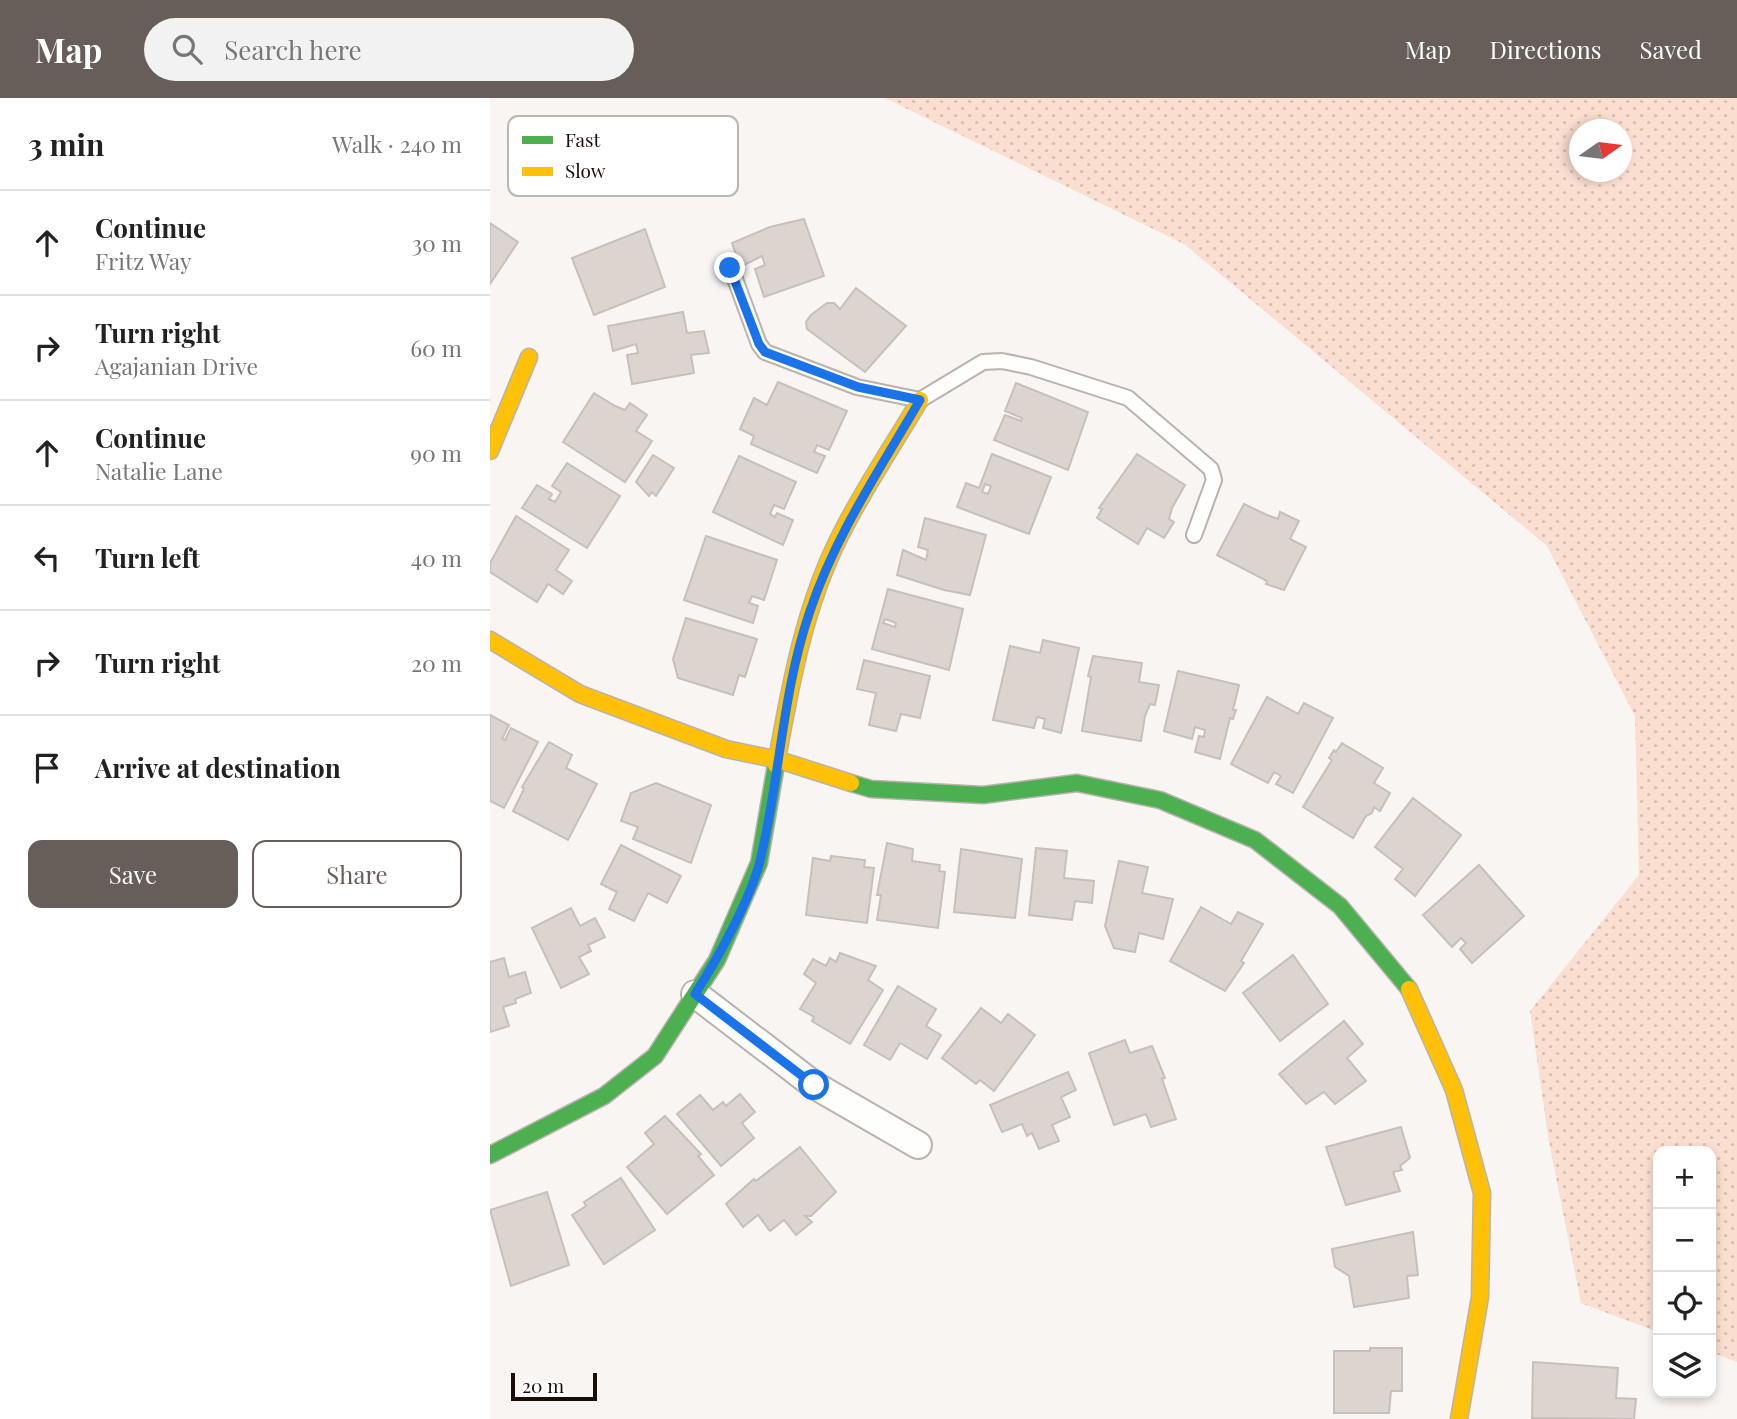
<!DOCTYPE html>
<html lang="en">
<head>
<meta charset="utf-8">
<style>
	:root { --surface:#fff; --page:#f2f2f2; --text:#222; --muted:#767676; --line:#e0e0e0; --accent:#675e59 }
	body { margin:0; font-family:"Playfair Display",serif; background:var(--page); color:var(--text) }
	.controls { position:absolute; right:21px; bottom:21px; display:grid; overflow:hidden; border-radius:14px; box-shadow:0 4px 10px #0003 }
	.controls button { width:63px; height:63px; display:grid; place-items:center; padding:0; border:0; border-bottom:2px solid var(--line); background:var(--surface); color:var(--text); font:35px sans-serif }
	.compass { position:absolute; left:1079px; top:21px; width:63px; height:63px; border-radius:50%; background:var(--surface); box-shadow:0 4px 10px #0003; rotate:76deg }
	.scale { position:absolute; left:21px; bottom:18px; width:86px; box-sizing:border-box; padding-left:7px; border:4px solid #190d06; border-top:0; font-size:19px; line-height:24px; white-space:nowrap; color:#190d06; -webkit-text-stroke:5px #fff; paint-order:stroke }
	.stop { position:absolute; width:21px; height:21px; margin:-16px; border:5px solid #1a73e8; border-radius:50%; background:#fff }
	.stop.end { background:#1a73e8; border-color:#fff; box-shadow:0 2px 7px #0008 }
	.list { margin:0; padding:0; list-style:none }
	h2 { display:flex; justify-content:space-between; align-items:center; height:91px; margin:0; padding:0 28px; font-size:30px }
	h2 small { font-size:23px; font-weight:400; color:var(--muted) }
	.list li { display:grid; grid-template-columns:46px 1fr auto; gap:21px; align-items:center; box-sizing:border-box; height:105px; padding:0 28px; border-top:2px solid var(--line) }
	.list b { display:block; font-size:26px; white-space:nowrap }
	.list p { margin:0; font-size:23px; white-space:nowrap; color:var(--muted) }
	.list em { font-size:23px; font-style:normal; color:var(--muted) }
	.actions { display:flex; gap:14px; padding:21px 28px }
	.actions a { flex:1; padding:16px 0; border:2px solid var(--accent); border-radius:14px; text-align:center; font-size:24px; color:var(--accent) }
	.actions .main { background:var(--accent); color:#fff }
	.icon { flex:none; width:38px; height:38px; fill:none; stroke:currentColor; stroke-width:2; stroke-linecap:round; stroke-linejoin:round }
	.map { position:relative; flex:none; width:1247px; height:1321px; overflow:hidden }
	header { display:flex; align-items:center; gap:42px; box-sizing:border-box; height:98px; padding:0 35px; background:var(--accent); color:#fff }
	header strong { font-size:33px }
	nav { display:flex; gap:38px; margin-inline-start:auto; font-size:24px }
	.search { width:490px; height:63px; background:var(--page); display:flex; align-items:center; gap:18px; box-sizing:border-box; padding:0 24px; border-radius:38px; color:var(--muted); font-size:26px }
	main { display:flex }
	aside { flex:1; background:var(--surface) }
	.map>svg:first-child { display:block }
	.grass { fill:url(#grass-dots); fill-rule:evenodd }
	.building { fill:#dcd4cf; stroke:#c7bfba; stroke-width:2; fill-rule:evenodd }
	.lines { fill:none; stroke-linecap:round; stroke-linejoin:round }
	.lane-casing { stroke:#bab2ad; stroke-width:18 }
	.street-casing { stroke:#bab2ad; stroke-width:30 }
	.fast-casing { stroke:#bab2ad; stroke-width:19 }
	.slow-casing { stroke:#bab2ad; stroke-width:19 }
	.lane { stroke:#fefefd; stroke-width:14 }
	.street { stroke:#fefefd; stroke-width:26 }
	.fast { stroke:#4caf50; stroke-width:16 }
	.slow { stroke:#ffc107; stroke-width:16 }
	.route { stroke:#1a73e8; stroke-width:9 }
	.key { fill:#fff; stroke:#bab6b4; stroke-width:2 }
	.key-label { font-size:19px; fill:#190d06 }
</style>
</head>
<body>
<header>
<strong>Map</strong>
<div class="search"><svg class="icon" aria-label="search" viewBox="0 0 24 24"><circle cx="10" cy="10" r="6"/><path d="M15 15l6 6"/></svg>Search here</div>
<nav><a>Map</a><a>Directions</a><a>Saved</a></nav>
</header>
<main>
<aside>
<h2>3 min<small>Walk · 240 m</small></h2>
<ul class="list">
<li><svg class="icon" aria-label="ahead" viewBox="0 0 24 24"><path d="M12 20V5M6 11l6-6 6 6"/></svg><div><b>Continue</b><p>Fritz Way</p></div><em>30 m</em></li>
<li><svg class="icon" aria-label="right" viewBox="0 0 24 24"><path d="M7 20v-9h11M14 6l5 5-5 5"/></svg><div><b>Turn right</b><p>Agajanian Drive</p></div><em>60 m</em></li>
<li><svg class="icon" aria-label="ahead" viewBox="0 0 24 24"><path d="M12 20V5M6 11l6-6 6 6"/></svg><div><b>Continue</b><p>Natalie Lane</p></div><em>90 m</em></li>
<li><svg class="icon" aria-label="left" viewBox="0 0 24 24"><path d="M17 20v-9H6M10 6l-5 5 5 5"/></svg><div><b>Turn left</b></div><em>40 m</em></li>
<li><svg class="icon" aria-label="right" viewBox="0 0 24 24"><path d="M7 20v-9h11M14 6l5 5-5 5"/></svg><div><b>Turn right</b></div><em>20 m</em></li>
<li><svg class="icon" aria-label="arrive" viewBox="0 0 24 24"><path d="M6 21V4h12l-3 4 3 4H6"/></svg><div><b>Arrive at destination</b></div></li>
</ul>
<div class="actions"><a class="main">Save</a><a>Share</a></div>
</aside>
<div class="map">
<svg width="1247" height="1321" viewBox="0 0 1247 1321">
	<defs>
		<pattern id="grass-dots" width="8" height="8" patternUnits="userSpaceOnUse" patternTransform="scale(1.75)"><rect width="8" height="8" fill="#fadecf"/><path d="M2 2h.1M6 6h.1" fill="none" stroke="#d6bdb0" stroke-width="1.8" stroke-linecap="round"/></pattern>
	</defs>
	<rect width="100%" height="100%" fill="#f9f5f3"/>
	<path class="grass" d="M395,0H1247V1264L1221,1254V1053H1168V1234L1091,1205L1059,1044L1040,913L1149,777L1145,618L1057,448L694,146ZM1090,32H1132V74H1090Z"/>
	<g class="building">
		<polygon points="314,121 334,178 274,199 265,171 275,167 272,158 250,169 242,145 280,129"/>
		<polygon points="0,125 28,144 0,186"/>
		<polygon points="155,131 175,189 104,217 82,160"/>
		<polygon points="366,190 416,228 375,274 317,231 316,224 321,217 337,205 344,205 350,211"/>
		<polygon points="193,214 197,235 214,233 219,255 201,257 204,275 142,286 137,257 148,255 146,246 123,253 118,228"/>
		<polygon points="288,284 357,313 339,352 327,347 324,354 335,358 327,375 261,346 264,338 250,331 264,300 277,307"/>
		<polygon points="526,285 598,314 578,372 504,342 515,317 531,323 532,320 515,313"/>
		<polygon points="104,295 125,308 135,312 140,305 157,317 146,333 162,343 135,384 73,344"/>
		<path d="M502,356L561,379L539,436L467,409L476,385L489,390ZM495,386L501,388L498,396L492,394Z"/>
		<polygon points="647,356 695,387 682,410 679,421 684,424 674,440 657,430 648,446 607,420 612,411 609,410"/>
		<polygon points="163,357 184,370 166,398 162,394 159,398 146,384"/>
		<polygon points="249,358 306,384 294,411 284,407 280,416 285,419 287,415 303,422 293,447 223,414"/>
		<polygon points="77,365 130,398 97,450 32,410 47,387 62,396 59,401 65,404 71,394 62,388"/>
		<polygon points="754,406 777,417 788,421 790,414 809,423 800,441 816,449 794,492 776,486 777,483 727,457"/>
		<polygon points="26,418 79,452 66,472 82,483 73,496 58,486 47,504 0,474 0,465"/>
		<polygon points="435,420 496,437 480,497 454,492 407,477 413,452 436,462 438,452 428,449"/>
		<polygon points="216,438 287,462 274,502 262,498 259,505 268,508 263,525 194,502"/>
		<path d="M398,491L473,511L459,572L382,551ZM395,521L406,525L405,529L393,525Z"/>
		<polygon points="196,520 267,541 255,579 249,577 243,597 188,580 183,561"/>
		<polygon points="553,542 589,550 571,635 553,630 555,621 547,619 544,630 503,622 520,548 550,555"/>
		<polygon points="603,558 652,565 649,584 669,587 665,607 660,606 655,618 651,643 592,633 601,579 598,578"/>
		<polygon points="374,562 440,578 430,620 411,616 406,633 379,627 386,595 367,591"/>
		<polygon points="688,573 749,587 743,612 746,612 743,621 740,620 730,661 705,654 709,638 714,639 715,632 705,629 702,641 674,633"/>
		<polygon points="777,599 808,616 814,605 843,620 803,695 786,686 791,678 784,674 778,685 741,666"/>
		<polygon points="0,617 19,627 12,641 15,642 21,630 48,644 14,710 0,703"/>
		<polygon points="59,644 82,657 76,670 107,686 78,742 23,713 34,691 32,689"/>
		<polygon points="852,645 893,670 884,685 900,695 890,713 884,709 882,715 876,718 863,740 813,709 842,662 839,660 844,652 846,654"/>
		<polygon points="166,685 221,707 201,765 143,741 148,729 131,723 141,695"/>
		<polygon points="923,700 971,737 925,798 905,781 913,771 885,749"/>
		<polygon points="397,745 423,751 422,763 450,767 449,773 455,774 448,830 387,822 391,797 387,797"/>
		<polygon points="131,747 191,778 177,805 158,795 144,823 119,811 127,794 111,786"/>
		<polygon points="546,750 577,753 574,780 604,783 602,805 585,803 582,822 539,817"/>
		<polygon points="471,751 532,761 525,820 464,814"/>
		<polygon points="341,758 375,762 374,769 384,770 377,825 316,817 323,760 340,763"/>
		<polygon points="629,763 658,769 652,795 683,801 673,841 649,835 645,854 624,850 615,828"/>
		<polygon points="989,767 1034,818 982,865 970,851 976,845 971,840 962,849 933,817"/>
		<polygon points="711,809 741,826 748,814 773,826 751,863 754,865 735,893 680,863"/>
		<polygon points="81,810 90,828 105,820 115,839 98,847 101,853 89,859 99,876 71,890 42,830"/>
		<polygon points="350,855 386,868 378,882 393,892 360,946 322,923 324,919 310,911 326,885 314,876 323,861 336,868 340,860 346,864"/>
		<polygon points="803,857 838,906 790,943 753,895"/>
		<polygon points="14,860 19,879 35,874 41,895 25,901 26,905 13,909 19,928 0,934 0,864"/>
		<polygon points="408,888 446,911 436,928 451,937 437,961 410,945 400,962 374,947"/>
		<polygon points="491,910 511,925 518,916 545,937 504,993 490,982 486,986 452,960"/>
		<polygon points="854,923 873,946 857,960 876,983 845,1006 834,994 816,1006 789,976"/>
		<polygon points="635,942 640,955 662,948 675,980 672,981 686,1021 661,1029 656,1016 624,1027 599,955"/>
		<polygon points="578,974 586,992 571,999 580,1019 562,1027 569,1043 549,1051 542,1035 537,1038 532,1026 512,1034 500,1007"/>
		<polygon points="250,996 265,1014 252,1025 264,1040 231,1068 187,1016 210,997 223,1012 233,1004 236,1008"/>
		<polygon points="175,1018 211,1056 208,1058 224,1077 177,1116 137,1069 164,1046 155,1035"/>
		<polygon points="911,1029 920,1060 910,1068 912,1072 903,1074 910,1093 856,1107 836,1049"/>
		<polygon points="310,1049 346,1094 321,1118 315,1118 322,1124 306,1137 294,1122 280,1133 268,1117 253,1129 236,1106 264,1081 266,1083"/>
		<polygon points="131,1080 165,1132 114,1166 82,1117 96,1108 94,1104"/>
		<polygon points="57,1094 79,1167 21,1188 0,1112"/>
		<polygon points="923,1134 928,1177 917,1178 919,1200 864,1209 859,1178 845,1169 842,1151"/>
		<polygon points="880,1250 912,1250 912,1293 901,1293 899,1315 844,1315 844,1253 880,1253"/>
		<polygon points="1043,1264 1128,1270 1126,1300 1146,1301 1144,1321 1042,1320"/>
	</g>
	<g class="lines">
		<g class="lane-casing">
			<polyline id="lane" points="241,170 269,246 275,254 367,289 430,302 493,264 512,263 541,269 638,300 721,371 724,382 704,437"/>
		</g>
		<g class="street-casing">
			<polyline id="street" points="205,896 324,987 428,1047"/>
		</g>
		<g class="fast-casing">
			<g id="fast">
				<polyline points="361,685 381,691 493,697 587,685 670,702 765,742 850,808 919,891"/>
				<polyline points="0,1057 114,998 165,958 227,862 269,765 286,667"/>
			</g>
		</g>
		<g class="slow-casing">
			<g id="slow">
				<polyline points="0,353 39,259"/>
				<polyline points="0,542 90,596 236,651 289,662 361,685"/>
				<path d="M286,667C300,589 314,508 351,436C374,390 404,346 430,302"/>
				<polyline points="919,891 964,992 992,1095 990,1199 969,1321"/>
			</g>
		</g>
		<use href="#lane" class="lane"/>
		<use href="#street" class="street"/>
		<use href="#fast" class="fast"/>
		<use href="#slow" class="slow"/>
	</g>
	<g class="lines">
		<path class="route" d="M240,170L269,246L275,254L368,289L430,302C390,371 345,438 320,513C292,594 290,681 270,763C260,802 227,862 205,896L324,987"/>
	</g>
	<rect x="18" y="18" width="230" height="80" rx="10" class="key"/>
	<rect x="32" y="38" width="31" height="8" fill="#4caf50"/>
	<rect x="32" y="69" width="31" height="9" fill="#ffc107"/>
	<g class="key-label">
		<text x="75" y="49">Fast</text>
		<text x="75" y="80">Slow</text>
	</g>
</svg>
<div class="controls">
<button>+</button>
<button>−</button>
<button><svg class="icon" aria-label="locate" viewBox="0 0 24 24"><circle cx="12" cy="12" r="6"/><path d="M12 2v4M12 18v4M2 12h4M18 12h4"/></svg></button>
<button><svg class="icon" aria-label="layers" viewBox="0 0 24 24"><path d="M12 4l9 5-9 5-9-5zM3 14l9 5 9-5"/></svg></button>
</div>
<svg class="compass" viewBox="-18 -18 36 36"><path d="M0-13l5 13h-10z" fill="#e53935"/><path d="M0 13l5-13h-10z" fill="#767676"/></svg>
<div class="scale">20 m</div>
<div class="stop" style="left:324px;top:987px"></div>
<div class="stop end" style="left:240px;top:170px"></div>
</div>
</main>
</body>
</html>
